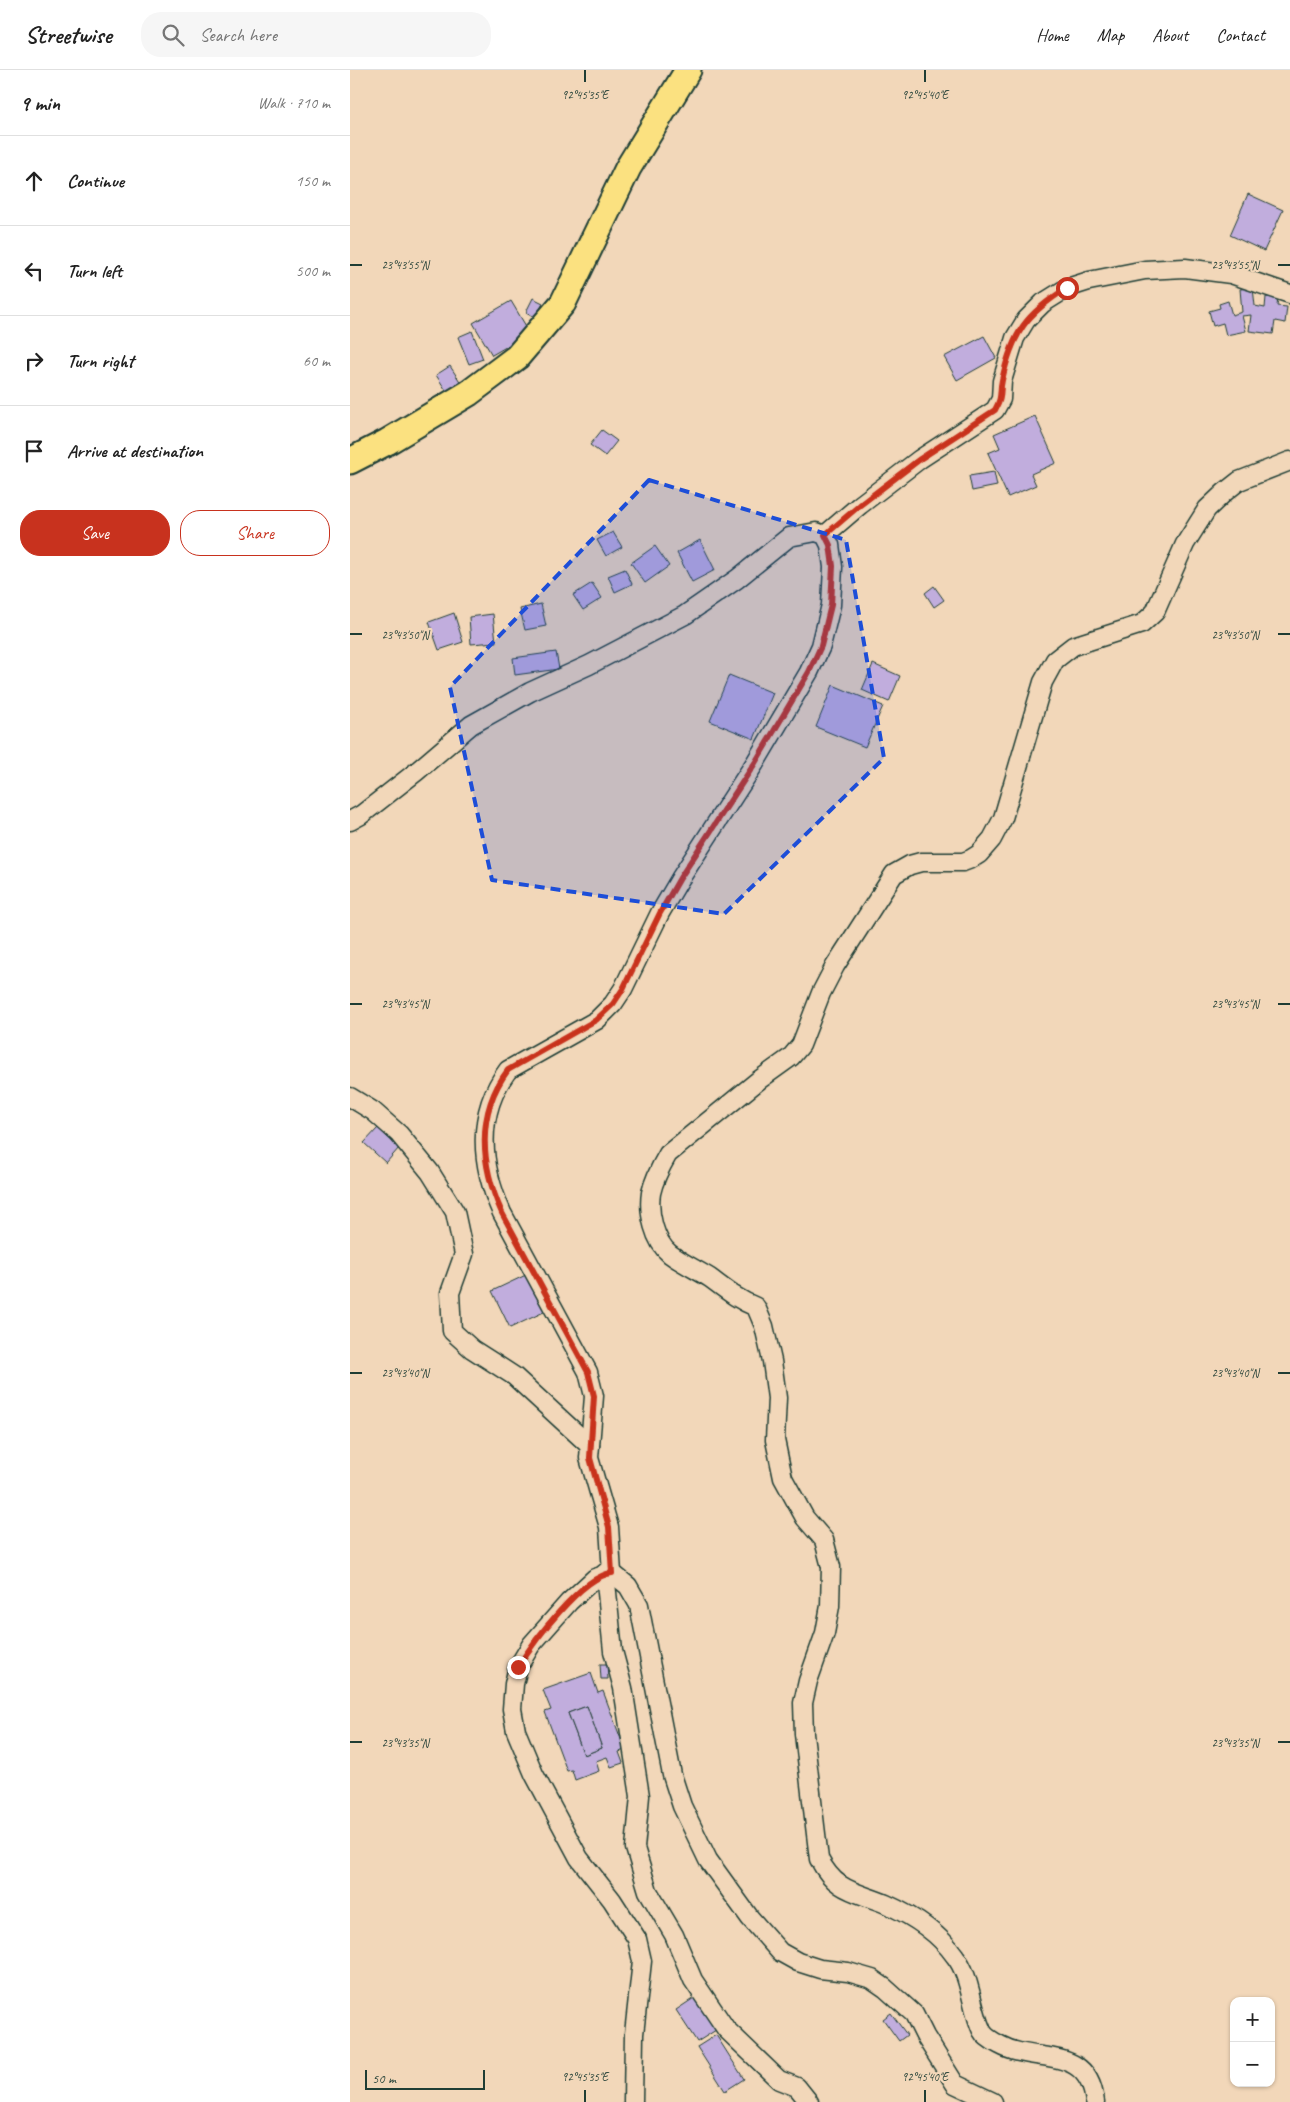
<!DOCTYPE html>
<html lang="en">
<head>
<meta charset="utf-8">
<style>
	:root { --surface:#fff; --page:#f6f6f6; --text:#222; --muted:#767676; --line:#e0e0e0; --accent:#c8321e }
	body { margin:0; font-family:Caveat,sans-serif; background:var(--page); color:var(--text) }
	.controls { position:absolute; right:15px; bottom:15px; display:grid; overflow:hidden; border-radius:10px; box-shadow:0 1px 4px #0004 }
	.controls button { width:45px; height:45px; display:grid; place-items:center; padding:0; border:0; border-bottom:1px solid var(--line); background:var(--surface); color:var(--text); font:25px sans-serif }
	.scale { position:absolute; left:15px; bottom:12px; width:120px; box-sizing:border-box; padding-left:5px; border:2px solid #1f3d34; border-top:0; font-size:14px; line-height:18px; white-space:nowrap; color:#1f3d34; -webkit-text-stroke:4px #f2d7b9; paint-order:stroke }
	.stop { position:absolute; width:15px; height:15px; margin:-11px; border:4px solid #c8321e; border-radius:50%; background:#fff }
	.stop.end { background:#c8321e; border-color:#fff; box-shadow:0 1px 5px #0008 }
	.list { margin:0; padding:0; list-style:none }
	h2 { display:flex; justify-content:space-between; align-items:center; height:65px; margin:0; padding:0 20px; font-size:21px }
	h2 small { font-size:16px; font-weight:400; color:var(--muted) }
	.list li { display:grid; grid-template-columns:32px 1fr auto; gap:15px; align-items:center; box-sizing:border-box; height:90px; padding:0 20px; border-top:1px solid var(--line) }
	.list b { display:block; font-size:19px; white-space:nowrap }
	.list em { font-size:16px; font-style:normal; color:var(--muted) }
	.actions { display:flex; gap:10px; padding:15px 20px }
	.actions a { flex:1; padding:11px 0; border:1px solid var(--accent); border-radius:20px; text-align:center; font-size:18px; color:var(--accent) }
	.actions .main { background:var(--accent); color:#fff }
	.icon { flex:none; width:28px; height:28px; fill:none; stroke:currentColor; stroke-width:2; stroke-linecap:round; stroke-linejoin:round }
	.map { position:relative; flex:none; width:940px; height:2032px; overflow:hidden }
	header { display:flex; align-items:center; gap:30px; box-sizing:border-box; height:70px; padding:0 25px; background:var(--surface); border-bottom:1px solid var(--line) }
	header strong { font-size:24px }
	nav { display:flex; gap:28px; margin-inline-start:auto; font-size:18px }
	.search { width:350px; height:45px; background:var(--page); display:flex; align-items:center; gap:12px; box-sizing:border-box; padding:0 18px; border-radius:20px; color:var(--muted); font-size:19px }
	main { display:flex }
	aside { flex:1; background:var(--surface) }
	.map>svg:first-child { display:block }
	.building { fill:#c1addd; stroke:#1f3d34; fill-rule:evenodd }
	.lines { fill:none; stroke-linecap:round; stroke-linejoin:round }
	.minor-casing { stroke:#1f3d34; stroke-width:21 }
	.highway-casing { stroke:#1f3d34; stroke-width:29 }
	.minor { stroke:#f2d7b9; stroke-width:18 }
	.highway { stroke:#fbe180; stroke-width:25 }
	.route { stroke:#c8321e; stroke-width:6 }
	.marked { fill:#1d4ed8; fill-opacity:0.2; stroke:#1d4ed8; stroke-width:4; stroke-dasharray:10 6; stroke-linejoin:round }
	.ticks { fill:none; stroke:#1f3d34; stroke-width:2 }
	.ticks-label { font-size:12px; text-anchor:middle; fill:#1f3d34; stroke:#f2d7b9; stroke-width:4.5; stroke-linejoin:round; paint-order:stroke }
</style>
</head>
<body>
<header>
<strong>Streetwise</strong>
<div class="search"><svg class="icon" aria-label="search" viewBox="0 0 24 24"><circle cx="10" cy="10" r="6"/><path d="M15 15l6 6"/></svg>Search here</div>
<nav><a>Home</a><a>Map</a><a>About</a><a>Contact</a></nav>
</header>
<main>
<aside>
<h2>9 min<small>Walk · 710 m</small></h2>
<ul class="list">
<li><svg class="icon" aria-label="ahead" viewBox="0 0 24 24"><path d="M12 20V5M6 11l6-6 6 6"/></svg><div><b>Continue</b></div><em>150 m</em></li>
<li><svg class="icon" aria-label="left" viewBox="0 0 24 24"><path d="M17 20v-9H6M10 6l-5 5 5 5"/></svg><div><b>Turn left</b></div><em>500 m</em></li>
<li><svg class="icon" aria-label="right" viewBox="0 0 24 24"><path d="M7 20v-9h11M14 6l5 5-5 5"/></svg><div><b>Turn right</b></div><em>60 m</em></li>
<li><svg class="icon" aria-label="arrive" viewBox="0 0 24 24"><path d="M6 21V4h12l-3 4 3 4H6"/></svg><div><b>Arrive at destination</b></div></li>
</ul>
<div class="actions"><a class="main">Save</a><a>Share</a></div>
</aside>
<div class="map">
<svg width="940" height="2032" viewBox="0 0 940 2032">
	<rect width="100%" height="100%" fill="#f2d7b9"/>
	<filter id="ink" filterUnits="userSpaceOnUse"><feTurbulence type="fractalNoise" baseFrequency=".02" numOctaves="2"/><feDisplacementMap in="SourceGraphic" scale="10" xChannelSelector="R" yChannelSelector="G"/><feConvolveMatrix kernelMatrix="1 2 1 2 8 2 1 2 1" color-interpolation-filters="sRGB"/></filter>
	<g filter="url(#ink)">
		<g class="building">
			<polygon points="898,124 933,140 914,181 880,165"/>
			<polygon points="903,218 905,236 915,238 916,227 928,228 927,236 937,237 935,253 925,251 923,264 899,261 901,245 892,246 896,261 876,265 873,253 863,256 859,241 870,238 869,234 878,231 882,245 892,242 890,219"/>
			<polygon points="183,228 193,233 186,248 176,242"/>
			<polygon points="161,231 180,263 142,285 123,253"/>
			<polygon points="122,261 133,289 119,294 108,267"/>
			<polygon points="634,266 646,288 607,310 594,287"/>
			<polygon points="100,296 113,316 99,325 86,305"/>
			<polygon points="685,346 706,393 681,404 686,415 658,427 638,383 650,378 644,364"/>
			<polygon points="252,360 267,371 255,386 240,375"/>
			<polygon points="644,402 647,416 622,421 619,406"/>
			<polygon points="263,462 272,477 256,486 247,470"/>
			<polygon points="350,470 365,500 342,512 327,483"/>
			<polygon points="305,476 319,496 295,513 281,493"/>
			<polygon points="275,499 282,514 265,522 258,506"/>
			<polygon points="242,513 252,528 233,540 223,525"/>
			<polygon points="584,516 594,530 584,537 575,523"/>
			<polygon points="191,534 196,556 175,560 170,539"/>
			<polygon points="104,543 113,572 89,580 79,552"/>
			<polygon points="143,544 146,572 121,574 119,547"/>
			<polygon points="206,582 209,599 165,605 163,588"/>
			<polygon points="523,594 550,606 539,632 512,620"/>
			<polygon points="379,605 423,623 404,669 360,651"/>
			<polygon points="483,615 533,636 515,677 466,657"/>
			<polygon points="28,1058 49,1078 36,1093 14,1073"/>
			<polygon points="178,1204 196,1241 160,1258 142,1221"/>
			<polygon points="250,1594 257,1594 258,1609 251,1609"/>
			<path d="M241,1603L248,1623L253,1621L275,1680L269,1682L273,1693L261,1697L257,1687L246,1691L249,1701L225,1710L222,1700L217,1701L195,1642L201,1640L193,1620ZM237,1636L252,1678L234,1685L218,1643Z"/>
			<polygon points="237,1636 252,1678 234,1685 218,1643"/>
			<polygon points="344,1928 366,1960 347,1972 326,1940"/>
			<polygon points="541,1943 557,1965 549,1971 533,1949"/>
			<polygon points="366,1965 394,2009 375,2021 347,1977"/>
		</g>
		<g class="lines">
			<g class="minor-casing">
				<g id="minor">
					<polyline points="475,465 510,435 570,389 645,340 651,329 652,311 665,268 676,250 693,233 717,218 739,211 795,200 835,198 881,204 940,224"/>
					<path d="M0,751L11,745L66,702L121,655L180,622L239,595L335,545L387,509L439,467L466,462L475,465L480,475L483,497L481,535L471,576L459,602L405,693L330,809L310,843L273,919L263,934L247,950L158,1000C125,1044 131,1096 152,1143L238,1302L244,1326L239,1388L259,1457L262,1503"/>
					<polyline points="0,1027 23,1041 49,1064 80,1102 105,1142 114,1184 100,1223 102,1261 122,1279 164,1306 240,1376"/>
					<polyline points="255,1503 263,1581 273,1618 290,1726 285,1778 298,1821 324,1865 343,1910 376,1959 429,2010 447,2017 459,2032"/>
					<polyline points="283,2032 284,1964 292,1891 287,1869 262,1830 229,1788 184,1704 166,1661 162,1639 164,1614 168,1597 181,1575 219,1532 245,1508 262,1503 278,1516 289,1535 322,1705 332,1736 358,1790 400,1848 430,1882 448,1892 470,1899 498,1902 522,1909 535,1918 564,1944 575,1966 605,2014 643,2032"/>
					<path d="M745,2032C738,1973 686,1995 650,1975C644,1972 635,1967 632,1961C621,1938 621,1906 605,1886C588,1862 563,1846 536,1834C505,1821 486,1822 469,1789L454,1664L453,1633L458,1611L475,1563L480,1536L481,1497L474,1470L455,1448L433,1408L425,1370L427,1328L422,1291L414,1256L406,1237C388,1230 375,1219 360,1208C347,1200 332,1193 320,1184C304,1171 298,1142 301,1123C304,1109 311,1096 318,1084L409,1010L441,987L451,975L471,923L485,896L544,804L560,795L571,792H613L621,789L629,784L642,769L653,748L693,612L705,590L723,576L792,554L805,542L835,474L857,439L875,422L889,411L940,391"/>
				</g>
			</g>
			<g class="highway-casing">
				<polyline id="highway" points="0,391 37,372 119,323 167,287 213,233 278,98 338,0"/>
			</g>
			<use href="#minor" class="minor"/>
			<use href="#highway" class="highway"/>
		</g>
	</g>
	<g class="lines" filter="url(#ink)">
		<path class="route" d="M168,1597C183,1572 232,1506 262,1503L259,1457L240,1388L244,1326L238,1302L152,1143C131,1096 125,1044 158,1000L246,950L263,934L273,919L310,843L330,808L405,693L459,602L471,576L481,535L483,496L480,475L475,465L510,435L570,389L645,340C653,326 649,323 652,310C663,262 676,244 717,218"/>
	</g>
	<path class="marked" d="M299,410L496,470L534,688L374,844L142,810L100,617Z"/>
	<path class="ticks" d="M235,0V12M575,0V12M0,195H12M928,195H940M0,564H12M928,564H940M0,934H12M928,934H940M0,1303H12M928,1303H940M0,1672H12M928,1672H940M235,2020V2032M575,2020V2032"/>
	<g class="ticks-label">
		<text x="235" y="29">92°45'35"E</text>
		<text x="575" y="29">92°45'40"E</text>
		<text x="55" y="199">23°43'55"N</text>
		<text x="885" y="199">23°43'55"N</text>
		<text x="55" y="569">23°43'50"N</text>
		<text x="885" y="569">23°43'50"N</text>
		<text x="55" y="938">23°43'45"N</text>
		<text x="885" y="938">23°43'45"N</text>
		<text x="55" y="1307">23°43'40"N</text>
		<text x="885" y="1307">23°43'40"N</text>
		<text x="55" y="1677">23°43'35"N</text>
		<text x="885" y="1677">23°43'35"N</text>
		<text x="235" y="2011">92°45'35"E</text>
		<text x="575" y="2011">92°45'40"E</text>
	</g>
</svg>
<div class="controls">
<button>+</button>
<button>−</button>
</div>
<div class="scale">50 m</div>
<div class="stop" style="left:717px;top:218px"></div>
<div class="stop end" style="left:168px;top:1597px"></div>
</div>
</main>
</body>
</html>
